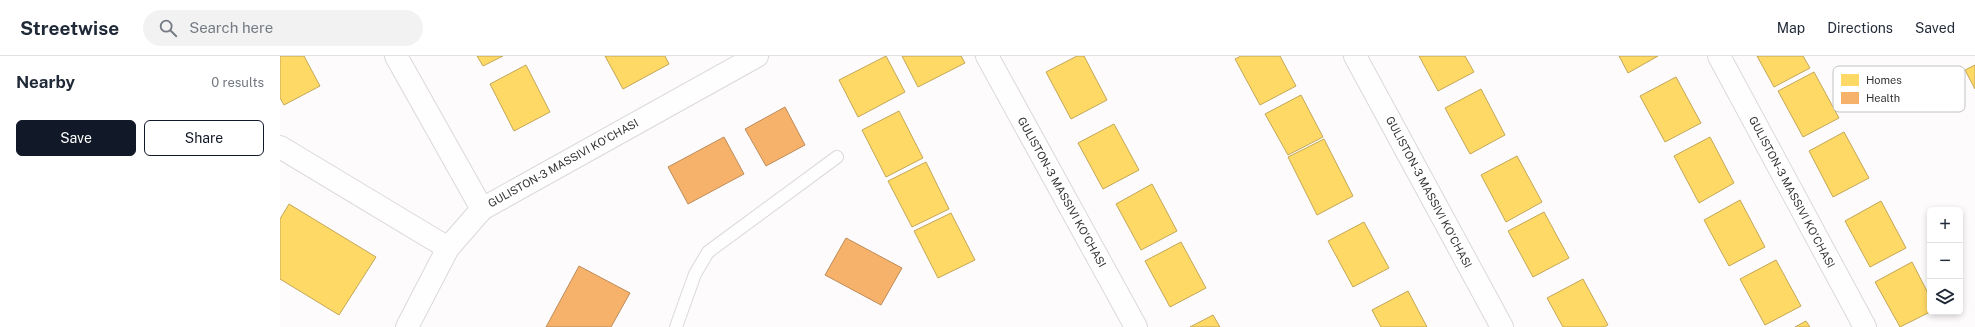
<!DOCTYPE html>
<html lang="en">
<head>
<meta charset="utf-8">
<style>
	:root { --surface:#fff; --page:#f2f2f3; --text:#1f2937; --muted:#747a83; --line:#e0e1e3; --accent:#111827 }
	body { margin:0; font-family:"Public Sans",sans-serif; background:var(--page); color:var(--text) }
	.controls { position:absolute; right:12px; bottom:12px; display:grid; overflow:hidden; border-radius:6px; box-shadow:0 2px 6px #0003 }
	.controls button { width:36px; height:36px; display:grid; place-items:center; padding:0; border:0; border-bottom:1px solid var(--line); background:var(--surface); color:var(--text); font:20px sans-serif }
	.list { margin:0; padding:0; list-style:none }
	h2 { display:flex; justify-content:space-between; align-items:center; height:52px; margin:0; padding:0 16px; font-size:17px }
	h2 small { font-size:13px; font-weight:400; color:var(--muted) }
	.actions { display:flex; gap:8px; padding:12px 16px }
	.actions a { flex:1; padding:9px 0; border:1px solid var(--accent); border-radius:6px; text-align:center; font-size:14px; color:var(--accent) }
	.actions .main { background:var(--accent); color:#fff }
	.icon { flex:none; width:22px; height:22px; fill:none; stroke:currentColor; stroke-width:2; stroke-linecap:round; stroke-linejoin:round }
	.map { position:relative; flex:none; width:1695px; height:271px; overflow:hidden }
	header { display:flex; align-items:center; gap:24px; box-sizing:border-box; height:56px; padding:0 20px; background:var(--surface); border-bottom:1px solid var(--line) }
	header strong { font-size:19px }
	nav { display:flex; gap:22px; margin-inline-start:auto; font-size:14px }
	.search { width:280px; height:36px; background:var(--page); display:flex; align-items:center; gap:10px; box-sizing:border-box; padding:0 14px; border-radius:22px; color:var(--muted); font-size:15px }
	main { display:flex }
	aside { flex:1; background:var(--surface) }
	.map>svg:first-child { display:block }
	.homes { fill:#ffd966; stroke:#c2a757 }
	.health { fill:#f6b26b; stroke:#bc8c5a }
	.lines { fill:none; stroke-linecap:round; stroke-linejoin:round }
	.service-casing { stroke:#dbd9d9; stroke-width:14 }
	.minor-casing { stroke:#dbd9d9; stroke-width:24 }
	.service { stroke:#fffeff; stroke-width:12 }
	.minor { stroke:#fffeff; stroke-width:22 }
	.labels { text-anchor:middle; stroke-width:4; stroke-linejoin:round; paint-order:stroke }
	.street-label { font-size:11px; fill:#343333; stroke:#fff }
	.key { fill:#fff; stroke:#c2c2c2; stroke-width:1 }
	.key-label { font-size:11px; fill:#343333 }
</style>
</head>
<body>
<header>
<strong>Streetwise</strong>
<div class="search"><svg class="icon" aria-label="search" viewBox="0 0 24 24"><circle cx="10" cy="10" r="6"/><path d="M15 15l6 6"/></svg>Search here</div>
<nav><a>Map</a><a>Directions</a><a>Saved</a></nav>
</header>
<main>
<aside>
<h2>Nearby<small>0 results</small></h2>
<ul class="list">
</ul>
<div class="actions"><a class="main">Save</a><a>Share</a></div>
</aside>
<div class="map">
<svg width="1695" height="271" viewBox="0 0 1695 271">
	<rect width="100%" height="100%" fill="#fefbfc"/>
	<g class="homes">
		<polygon points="0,0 24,0 40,30 4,49 0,42"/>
		<polygon points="197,0 223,0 203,10"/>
		<polygon points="325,0 385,0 389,8 343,33"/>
		<polygon points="606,0 625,36 578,61 559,24"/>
		<polygon points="622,0 681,0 685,7 638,31"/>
		<polygon points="797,0 804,0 827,44 791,63 766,16"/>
		<polygon points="961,0 1000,0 1016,30 980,49 955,3"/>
		<polygon points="1139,0 1185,0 1194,16 1158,35"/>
		<polygon points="1339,0 1378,0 1348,17"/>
		<polygon points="1477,0 1523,0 1530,12 1494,31"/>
		<polygon points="246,9 270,56 234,75 210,28"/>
		<polygon points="1695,9 1695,33 1685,14"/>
		<polygon points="1534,16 1559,62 1523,81 1498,35"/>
		<polygon points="1396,21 1421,67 1385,86 1360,40"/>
		<polygon points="1201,33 1225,79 1190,98 1165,52"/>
		<polygon points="1021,39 1043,81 1008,99 985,58"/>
		<polygon points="619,55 643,102 606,121 582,74"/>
		<polygon points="834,68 859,114 823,133 798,87"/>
		<polygon points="1564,76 1589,122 1553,141 1529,95"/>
		<polygon points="1430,81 1454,127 1419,147 1394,100"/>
		<polygon points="1044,83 1073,140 1037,159 1008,101"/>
		<polygon points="1237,100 1262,146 1226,166 1201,119"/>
		<polygon points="646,106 669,153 632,171 608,125"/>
		<polygon points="872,128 897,175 861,194 836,148"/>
		<polygon points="1460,144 1485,191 1449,210 1424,164"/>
		<polygon points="1601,145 1626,192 1590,211 1565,165"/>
		<polygon points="9,148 96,201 59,259 0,223 0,163"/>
		<polygon points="1264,156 1289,202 1253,221 1228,175"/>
		<polygon points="671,157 695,204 658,222 634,175"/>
		<polygon points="1084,166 1109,212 1073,231 1048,185"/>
		<polygon points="901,186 926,232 890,251 865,205"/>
		<polygon points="1496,204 1521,250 1485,269 1460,223"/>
		<polygon points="1632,206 1650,241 1650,256 1620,271 1595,226"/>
		<polygon points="1303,223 1328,269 1324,271 1283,271 1267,242"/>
		<polygon points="1128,235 1147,271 1101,271 1092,254"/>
		<polygon points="933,259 940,271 910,271"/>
		<polygon points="1526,265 1530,271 1515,271"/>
	</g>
	<g class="health">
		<polygon points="505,51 525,89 486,110 465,73"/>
		<polygon points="444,81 464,118 408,148 388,111"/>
		<polygon points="566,182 622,212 601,249 545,219"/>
		<polygon points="299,210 350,237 331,271 266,271"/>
	</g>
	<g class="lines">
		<g class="service-casing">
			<polyline id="service" points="396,271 415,218 428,196 557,101"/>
		</g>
		<g class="minor-casing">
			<g id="minor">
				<polyline points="116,0 202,153"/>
				<polyline points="707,0 856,271"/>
				<polyline points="1075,0 1222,271"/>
				<polyline points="1439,0 1585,271"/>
				<polyline points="0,91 168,192"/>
				<polyline points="127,271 168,192 202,153 477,0"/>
			</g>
		</g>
		<use href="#service" class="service"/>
		<use href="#minor" class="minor"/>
	</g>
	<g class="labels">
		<g class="street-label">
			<text transform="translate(283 107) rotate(-29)" y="4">GULISTON-3 MASSIVI KO'CHASI</text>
			<text transform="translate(782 136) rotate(61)" y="4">GULISTON-3 MASSIVI KO'CHASI</text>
			<text transform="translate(1149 136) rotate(62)" y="4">GULISTON-3 MASSIVI KO'CHASI</text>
			<text transform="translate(1512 136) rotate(62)" y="4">GULISTON-3 MASSIVI KO'CHASI</text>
		</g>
	</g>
	<rect x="1553" y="10" width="132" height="46" rx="6" class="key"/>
	<rect x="1561" y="18" width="18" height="12" fill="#ffd966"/>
	<rect x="1561" y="36" width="18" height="12" fill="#f6b26b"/>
	<g class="key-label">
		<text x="1586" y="28">Homes</text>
		<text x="1586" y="46">Health</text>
	</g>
</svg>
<div class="controls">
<button>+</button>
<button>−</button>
<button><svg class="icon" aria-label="layers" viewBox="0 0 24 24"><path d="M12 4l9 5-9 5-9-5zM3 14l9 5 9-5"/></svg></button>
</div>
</div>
</main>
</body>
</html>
